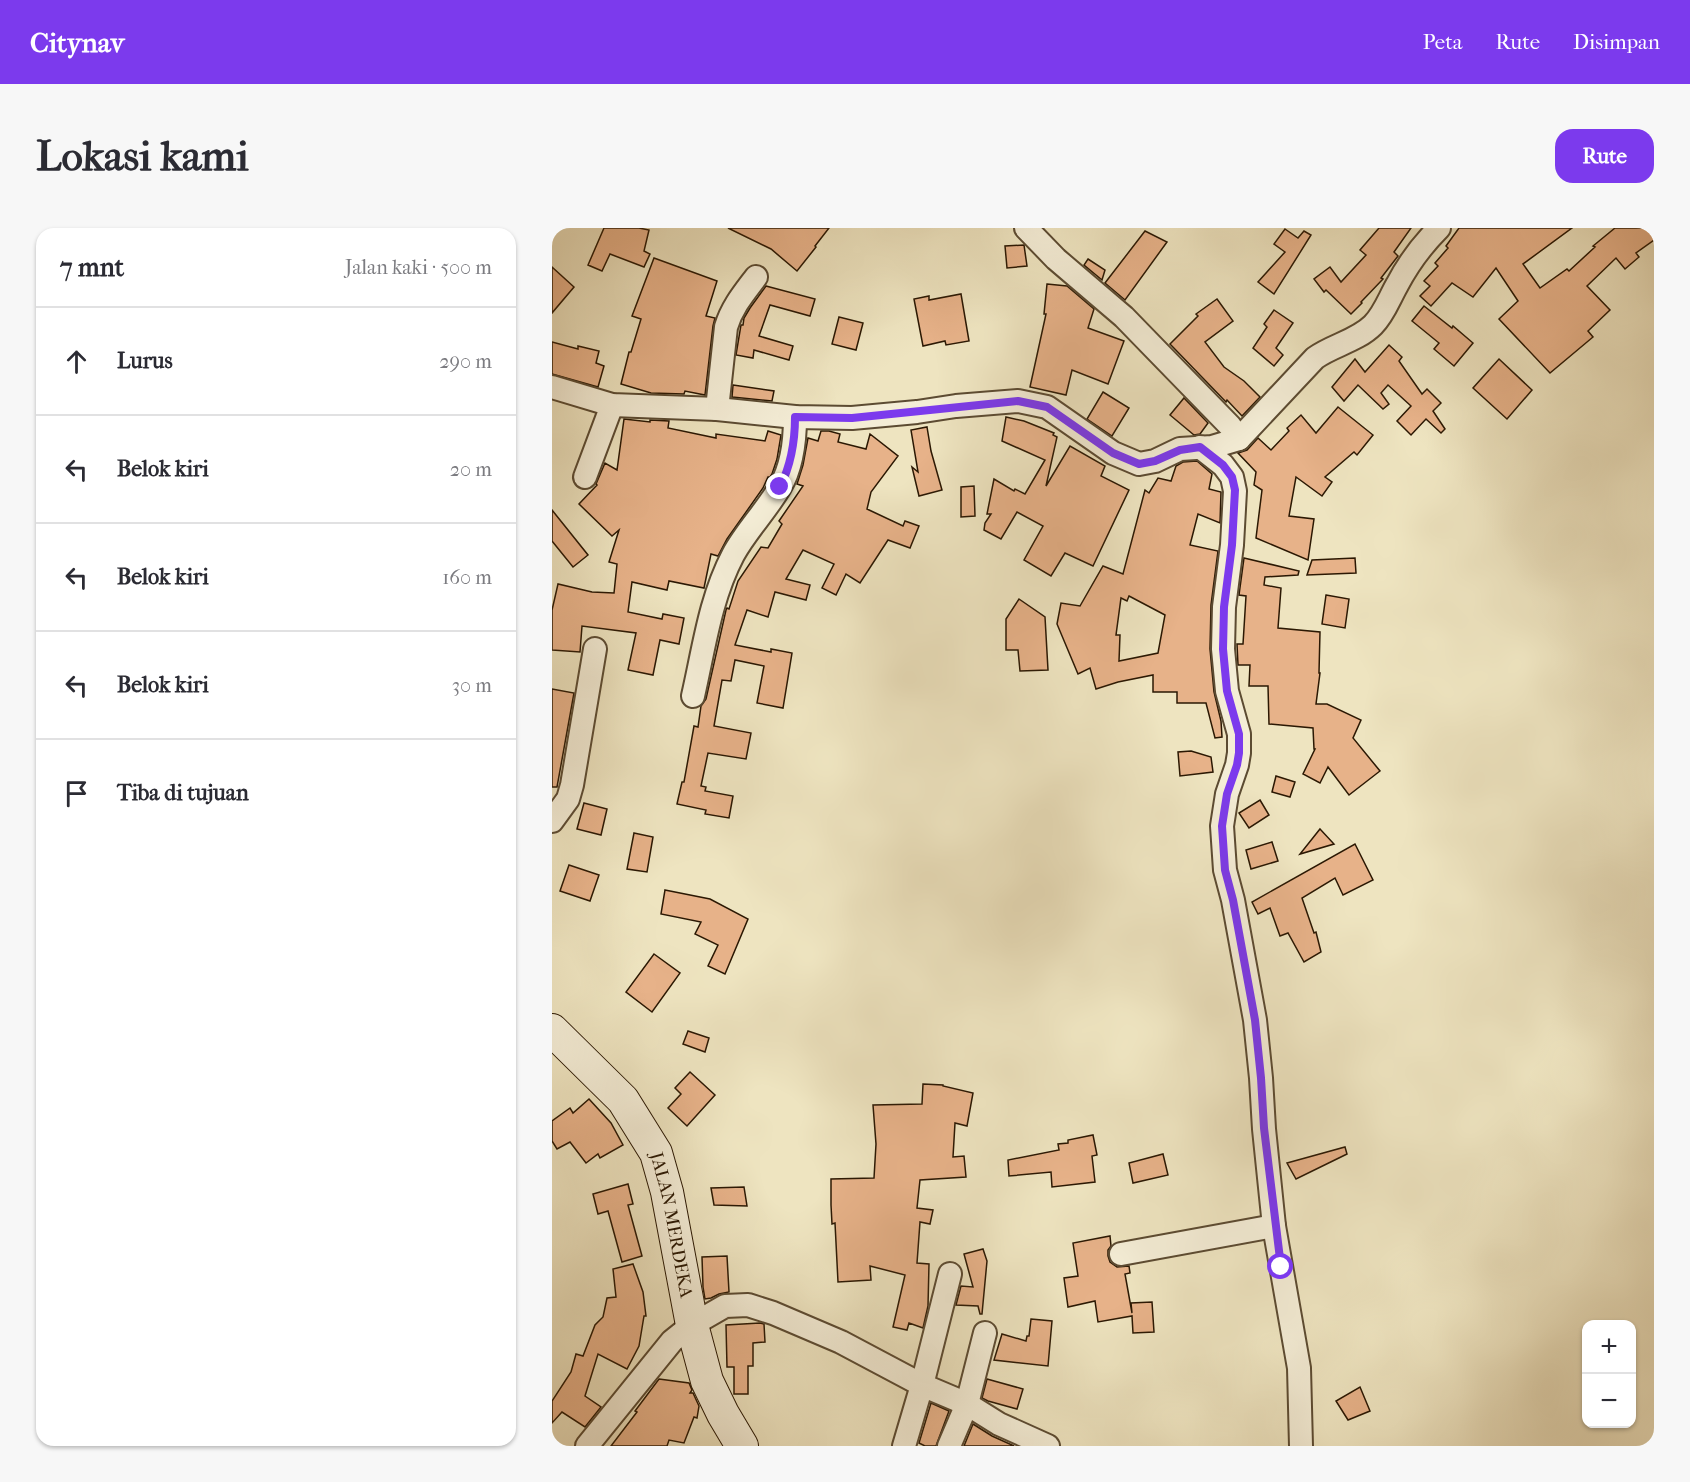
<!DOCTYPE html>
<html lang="id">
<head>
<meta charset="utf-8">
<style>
	:root { --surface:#fff; --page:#f7f7f7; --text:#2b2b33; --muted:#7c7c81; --line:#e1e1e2; --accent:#7c3aed }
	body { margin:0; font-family:"IM FELL French Canon",serif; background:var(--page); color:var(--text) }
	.controls { position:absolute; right:18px; bottom:18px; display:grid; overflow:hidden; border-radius:12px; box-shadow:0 2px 4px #0004 }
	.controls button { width:54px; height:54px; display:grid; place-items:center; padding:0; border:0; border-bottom:2px solid var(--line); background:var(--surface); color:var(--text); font:30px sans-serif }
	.stop { position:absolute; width:18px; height:18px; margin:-14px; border:4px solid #7c3aed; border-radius:50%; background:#fff }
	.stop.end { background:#7c3aed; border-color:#fff; box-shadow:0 2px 6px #0008 }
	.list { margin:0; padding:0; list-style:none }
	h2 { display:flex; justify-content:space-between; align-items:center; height:78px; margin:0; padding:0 24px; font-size:26px }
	h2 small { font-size:20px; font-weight:400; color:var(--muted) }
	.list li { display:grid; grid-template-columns:39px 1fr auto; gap:18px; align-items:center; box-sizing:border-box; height:108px; padding:0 24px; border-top:2px solid var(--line) }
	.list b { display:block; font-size:22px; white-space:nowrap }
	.list em { font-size:20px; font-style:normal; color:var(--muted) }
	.icon { flex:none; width:33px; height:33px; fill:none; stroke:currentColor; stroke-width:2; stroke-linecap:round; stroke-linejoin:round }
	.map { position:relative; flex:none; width:1102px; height:1218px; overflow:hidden; border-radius:18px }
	header { display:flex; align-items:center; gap:36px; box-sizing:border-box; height:84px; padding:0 30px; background:var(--accent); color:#fff }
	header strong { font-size:28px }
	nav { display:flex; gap:33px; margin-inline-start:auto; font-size:21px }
	.intro { display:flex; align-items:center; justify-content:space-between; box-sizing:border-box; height:144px; padding:0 36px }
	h1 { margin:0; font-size:42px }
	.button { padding:15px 27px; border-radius:18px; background:var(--accent); color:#fff; font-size:21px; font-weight:700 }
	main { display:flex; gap:36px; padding:0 36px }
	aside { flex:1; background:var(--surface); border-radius:18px; box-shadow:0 2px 4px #0004 }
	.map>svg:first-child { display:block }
	.building { fill:#e7b289; stroke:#2b1803; stroke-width:1.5; fill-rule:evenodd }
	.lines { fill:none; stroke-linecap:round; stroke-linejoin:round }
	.street-casing { stroke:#5c4b32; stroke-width:26 }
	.secondary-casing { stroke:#2b1803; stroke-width:34 }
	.street { stroke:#f4edd6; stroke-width:22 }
	.secondary { stroke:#f4edd6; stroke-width:32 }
	.route { stroke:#7c3aed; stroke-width:8 }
	.labels { text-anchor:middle; stroke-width:4.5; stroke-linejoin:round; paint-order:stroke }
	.street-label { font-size:18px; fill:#2b1803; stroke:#f4edd6 }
</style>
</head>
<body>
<header>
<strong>Citynav</strong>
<nav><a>Peta</a><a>Rute</a><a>Disimpan</a></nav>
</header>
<div class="intro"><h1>Lokasi kami</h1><a class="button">Rute</a></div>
<main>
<aside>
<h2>7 mnt<small>Jalan kaki · 500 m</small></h2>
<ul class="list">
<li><svg class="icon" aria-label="ahead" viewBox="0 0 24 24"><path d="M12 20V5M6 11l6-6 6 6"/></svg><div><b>Lurus</b></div><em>290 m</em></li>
<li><svg class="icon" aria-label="left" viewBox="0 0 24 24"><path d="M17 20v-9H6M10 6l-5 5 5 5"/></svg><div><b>Belok kiri</b></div><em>20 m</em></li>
<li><svg class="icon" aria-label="left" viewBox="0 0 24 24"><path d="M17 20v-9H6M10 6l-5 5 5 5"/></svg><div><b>Belok kiri</b></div><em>160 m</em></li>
<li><svg class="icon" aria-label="left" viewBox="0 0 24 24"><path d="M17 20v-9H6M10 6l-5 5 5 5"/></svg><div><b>Belok kiri</b></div><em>30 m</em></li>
<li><svg class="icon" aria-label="arrive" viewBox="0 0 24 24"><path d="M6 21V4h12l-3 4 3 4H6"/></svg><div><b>Tiba di tujuan</b></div></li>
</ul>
</aside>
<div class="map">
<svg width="1102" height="1218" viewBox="0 0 1102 1218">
	<rect width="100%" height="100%" fill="#eee4c0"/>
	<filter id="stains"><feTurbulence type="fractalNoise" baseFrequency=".00333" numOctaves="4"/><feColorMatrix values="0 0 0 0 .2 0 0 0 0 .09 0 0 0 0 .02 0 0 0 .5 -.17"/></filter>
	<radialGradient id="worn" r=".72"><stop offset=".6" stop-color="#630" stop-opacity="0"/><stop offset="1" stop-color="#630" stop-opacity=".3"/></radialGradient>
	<g class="building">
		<polygon points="52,0 87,0 97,2 92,23 98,26 92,39 58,26 50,43 36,37"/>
		<polygon points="176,0 277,0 263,18 264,19 245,43 219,21"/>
		<polygon points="827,0 859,0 842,24 846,28 829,50 831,51 809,74 810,75 799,86 774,62 772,64 762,51 778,39 789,54 814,27 808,22"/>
		<polygon points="907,0 1020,0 971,36 988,60 1015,41 1017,43 1043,19 1041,18 1063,0 1102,0 1102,12 1084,25 1087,29 1073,41 1064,30 1035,58 1058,82 1036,103 1041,109 998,145 947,91 966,73 944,40 921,69 900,55 879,78 868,68 878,58 872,53 886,38 883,35 896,20 894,18"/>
		<polygon points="733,1 746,10 752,3 759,7 722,66 706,54 733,24 722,16"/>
		<polygon points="593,3 615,14 573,72 553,55"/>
		<polygon points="472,17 475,38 455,40 453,18"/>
		<polygon points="102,30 165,53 154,88 163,90 161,98 153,167 133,163 132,166 99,165 69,156 77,124 79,124 89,91 80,88"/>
		<polygon points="536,31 553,42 550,52 532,37"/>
		<polygon points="0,39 22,59 0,85"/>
		<polygon points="495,56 515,58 542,81 536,100 572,113 556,156 520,142 514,167 478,159 494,86 492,86"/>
		<polygon points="214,58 263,71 258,88 218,77 207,108 241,118 237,132 202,122 201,130 184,127 189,97 191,97 192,90 198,80"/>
		<polygon points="409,66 417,113 394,117 393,113 371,118 362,71 377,68 377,72"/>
		<polygon points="665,71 681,93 653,114 672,139 692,153 708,169 690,188 675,172 674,174 618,116 646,88 644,86"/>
		<polygon points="872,78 900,100 901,98 921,115 902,138 882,121 887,115 860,93"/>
		<polygon points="722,82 741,95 724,120 731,127 722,138 701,120 715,99 712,96"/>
		<polygon points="287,89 311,95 304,122 280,116"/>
		<polygon points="0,114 26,121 26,118 47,123 44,135 52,138 46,159 0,146"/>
		<polygon points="837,117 850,129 847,133 870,166 875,161 889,175 881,183 893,201 889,205 874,191 859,207 845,193 859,178 836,157 829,165 837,176 831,181 806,157 792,173 780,159 803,131 813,144"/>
		<polygon points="947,131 980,162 955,191 921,160"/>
		<polygon points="181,157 222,163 220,173 180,169"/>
		<polygon points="551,164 577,180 560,208 535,191"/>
		<polygon points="632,170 656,195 648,206 642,207 618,187"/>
		<polygon points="786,179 821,207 805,227 802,224 773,249 780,254 770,268 744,249 737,288 762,291 756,332 704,310 710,262 702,257 704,244 686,225 695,222 706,210 719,222 737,203 735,200 749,187 764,205"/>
		<polygon points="454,189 472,193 502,205 501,207 505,209 494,258 518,218 553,238 549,248 577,262 541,338 513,325 499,348 472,332 491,298 465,284 449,311 432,302 433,295 439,286 435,286 442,251 462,263 463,261 473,266 493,232 450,213"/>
		<polygon points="72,191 98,194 98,192 117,193 116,200 164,210 164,206 213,213 216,203 229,207 225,231 220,246 218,249 216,249 211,260 175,311 166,328 159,326 152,360 117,353 115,362 80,354 76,384 110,391 111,386 132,390 127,416 108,412 101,447 76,442 84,405 30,398 28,424 0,422 0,382 6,356 40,364 62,365 65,336 57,334 67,302 60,308 27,276 45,257 44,256 53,235 65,242"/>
		<polygon points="375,199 379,223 390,262 367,268 360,239 366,244 359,202"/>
		<polygon points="269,203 277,203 288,206 286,214 314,221 318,206 346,228 319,264 315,281 351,298 353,293 367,298 358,320 336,312 308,355 294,346 284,367 270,360 282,336 251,322 234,351 258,357 254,372 223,364 216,389 195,382 183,417 219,424 219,421 240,425 231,480 205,475 212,438 183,432 179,453 170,452 162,498 199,505 194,531 156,525 149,558 154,559 153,563 181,568 177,590 153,586 154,582 125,576 130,554 132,554 142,498 146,499 149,478 154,471 174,382 175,380 177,381 186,353 209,319 216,320 230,296 227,293 251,258 245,256 251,237 256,210 266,213"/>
		<path d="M645,233L660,246L657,261L669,264L668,295L646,286L638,317L666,323L659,377L658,421L662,464L669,493L670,509L663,510L654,475H625V464H601V447L566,454L544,461L538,440L526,446L505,396L509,375L528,378L551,338L571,346L593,262L597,265L606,250L619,253L624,238L631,234ZM577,368L613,387L606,425L567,433L568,407H564L569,370L575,373Z"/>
		<polygon points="422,258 423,288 409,289 409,259"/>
		<polygon points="0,282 36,327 21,339 0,313"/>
		<polygon points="692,330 747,343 746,347 713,349 712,357 729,360 726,400 768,404 767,445 768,445 764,476 775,476 809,492 801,510 828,543 797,567 776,539 768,555 751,546 763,521 762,521 761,500 717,496 716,458 697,458 698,437 686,437 685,416 691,416 694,368 687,367"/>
		<polygon points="803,330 804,345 755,347 760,332"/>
		<polygon points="774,367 797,371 793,400 770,396"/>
		<polygon points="467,371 493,389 496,442 468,443 466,422 454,422 454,391"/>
		<polygon points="0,461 22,465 5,559 0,559"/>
		<polygon points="639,523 659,529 661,544 628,548 626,524"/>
		<polygon points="724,548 743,554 738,569 720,564"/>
		<polygon points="708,572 717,587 697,600 687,585"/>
		<polygon points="32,575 55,581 49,607 25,601"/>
		<polygon points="768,601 782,616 748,626"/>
		<polygon points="82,605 101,609 95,644 75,641"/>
		<polygon points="720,614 726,633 699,641 694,622"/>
		<polygon points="803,616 821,652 791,667 783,650 750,670 762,705 764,704 769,724 752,734 736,705 728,708 718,680 706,686 700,674"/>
		<polygon points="17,637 47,647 38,673 8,663"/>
		<polygon points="113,662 158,671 196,691 173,746 156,738 166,717 143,706 149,694 109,686"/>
		<polygon points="102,726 128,745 100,784 74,764"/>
		<polygon points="136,803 157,810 153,824 131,816"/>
		<polygon points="138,844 163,867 135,898 116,880 129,866 123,860"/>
		<polygon points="371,856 391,857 391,858 421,865 415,898 403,895 401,929 412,928 414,949 368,952 365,980 381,982 378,996 368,994 365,1035 377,1036 376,1078 371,1100 357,1095 355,1102 341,1099 353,1047 318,1038 319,1052 286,1054 283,995 280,996 279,977 279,951 322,950 324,916 321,877 370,876"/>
		<polygon points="37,871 59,895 71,917 48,930 46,926 34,935 18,914 5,921 0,913 0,893 18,880 21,885"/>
		<polygon points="541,907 545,927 540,928 543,954 500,959 499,944 457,948 456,932 507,922 506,916 516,915 516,912"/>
		<polygon points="793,919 795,926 744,951 735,935"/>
		<polygon points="611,926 616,947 581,955 577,935"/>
		<polygon points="76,956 81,976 76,977 90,1028 70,1034 56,983 46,986 41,966"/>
		<polygon points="192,959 195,978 162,977 159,960"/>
		<polygon points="558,1008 559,1018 556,1022 556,1028 558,1034 565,1039 577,1038 578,1045 573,1046 580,1085 579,1075 600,1074 602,1104 581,1105 580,1088 546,1094 543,1073 516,1079 512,1050 526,1048 521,1015"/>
		<polygon points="431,1021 435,1033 430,1086 428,1086 426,1078 404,1077 409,1058 421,1059 412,1026"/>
		<polygon points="175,1028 177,1064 167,1066 159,1070 153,1071 151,1059 150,1029"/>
		<polygon points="81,1036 91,1064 94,1088 92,1088 87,1118 75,1141 46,1126 33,1168 49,1179 33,1199 10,1184 0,1195 0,1173 19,1144 24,1126 31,1128 43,1097 51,1089 55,1070 64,1069 61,1041"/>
		<polygon points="479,1091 500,1093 496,1138 442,1132 450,1106 474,1113 475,1108 477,1108"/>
		<polygon points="208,1095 212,1096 213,1114 201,1115 201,1138 196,1138 196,1166 182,1166 182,1139 175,1139 174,1097"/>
		<polygon points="107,1151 137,1155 140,1162 138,1165 141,1165 147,1178 145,1190 142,1189 132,1215 117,1212 115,1218 59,1218 85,1184 83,1183"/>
		<polygon points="435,1151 471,1161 465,1181 436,1173 430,1170"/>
		<polygon points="808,1159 818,1183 796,1192 784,1173"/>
		<polygon points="379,1175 397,1183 384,1218 373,1218 367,1215"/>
		<polygon points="421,1196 440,1208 462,1218 412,1218"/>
	</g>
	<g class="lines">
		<g class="street-casing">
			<g id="street">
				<polyline points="474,0 504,31 572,89 678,198 687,211"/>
				<path d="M0,159L60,177L165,181L243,189L300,190L365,184L404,178L466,173L495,179L561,225L587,236L603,233L628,221L660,219L687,211L763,130C781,117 805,113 821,97C832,86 837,71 845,57C856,36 870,17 887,0"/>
				<path d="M165,181L174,99C180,79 192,65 204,49"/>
				<polyline points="648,219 671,237 680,249 683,263 680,317 672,379 671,421 675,463 687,506 687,525 685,537 675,566 670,598 673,642 681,672 703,792 709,850 712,901 722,998 747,1140 749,1218"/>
				<polyline points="33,249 60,177"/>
				<path d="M141,468C152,420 158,371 181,327C194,303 214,283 228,259C240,239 243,212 243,189"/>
				<polyline points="0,593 16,571 20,557 43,421"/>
				<polyline points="569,1026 722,998"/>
				<polyline points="35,1218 120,1113 140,1097 173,1078 196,1077 221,1085 289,1114 370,1157 415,1176 447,1196 496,1218"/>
				<polyline points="352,1218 370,1157 398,1046"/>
				<polyline points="397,1218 415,1176 433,1105"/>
			</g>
		</g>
		<g class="secondary-casing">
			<g id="secondary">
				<path id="s1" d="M0,802L71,872L104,925L115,964L140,1097L155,1153L171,1186L190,1218"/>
			</g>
		</g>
		<use href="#street" class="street"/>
		<use href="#secondary" class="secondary"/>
	</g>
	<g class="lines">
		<path class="route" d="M228,259C239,237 243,213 243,189L300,190L466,173L495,179L561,225L587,236L603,233L628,222L648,219L671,237L680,249L683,262L680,317L672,379L671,421L675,463L687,506V525L685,537L675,566L670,598L673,642L681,672L703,792L709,850L712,900L729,1039"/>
	</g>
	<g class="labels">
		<g class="street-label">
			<text dy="6" stroke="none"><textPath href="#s1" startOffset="236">JALAN MERDEKA</textPath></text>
		</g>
	</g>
	<rect width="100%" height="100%" filter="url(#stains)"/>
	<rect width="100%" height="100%" fill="url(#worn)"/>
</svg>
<div class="controls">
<button>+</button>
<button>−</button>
</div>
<div class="stop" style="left:729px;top:1039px"></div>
<div class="stop end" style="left:228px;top:259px"></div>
</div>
</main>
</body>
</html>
